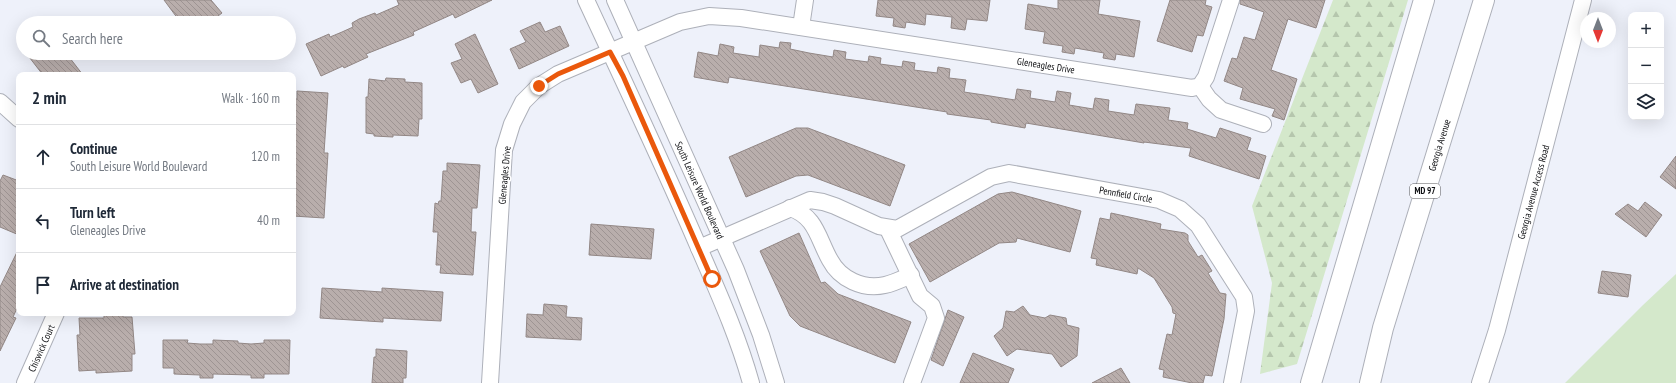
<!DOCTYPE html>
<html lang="en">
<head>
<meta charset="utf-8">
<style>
	:root { --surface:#fff; --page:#f2f2f3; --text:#1f2937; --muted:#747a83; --line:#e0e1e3 }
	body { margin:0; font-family:"PT Sans Narrow",sans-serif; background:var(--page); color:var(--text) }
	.controls { position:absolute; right:12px; top:12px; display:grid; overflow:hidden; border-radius:8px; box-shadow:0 4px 16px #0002 }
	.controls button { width:36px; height:36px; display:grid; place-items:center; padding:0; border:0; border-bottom:1px solid var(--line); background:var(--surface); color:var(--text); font:20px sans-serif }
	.compass { position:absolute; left:1580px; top:12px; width:36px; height:36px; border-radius:50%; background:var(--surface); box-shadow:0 4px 16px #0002; rotate:180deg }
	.stop { position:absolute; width:12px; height:12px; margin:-9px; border:3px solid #ea580c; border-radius:50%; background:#fff }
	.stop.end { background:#ea580c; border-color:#fff; box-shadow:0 1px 4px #0008 }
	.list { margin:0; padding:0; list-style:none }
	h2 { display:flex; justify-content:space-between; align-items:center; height:52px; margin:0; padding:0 16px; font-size:17px }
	h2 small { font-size:13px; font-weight:400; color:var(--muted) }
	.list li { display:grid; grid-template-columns:26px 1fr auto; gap:12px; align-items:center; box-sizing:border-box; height:64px; padding:0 16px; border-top:1px solid var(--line) }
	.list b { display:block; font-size:15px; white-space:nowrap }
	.list p { margin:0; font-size:13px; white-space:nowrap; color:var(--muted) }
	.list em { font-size:13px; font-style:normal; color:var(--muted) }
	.icon { flex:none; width:22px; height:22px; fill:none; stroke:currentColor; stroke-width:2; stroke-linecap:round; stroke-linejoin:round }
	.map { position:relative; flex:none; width:1676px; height:383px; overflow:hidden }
	.search { position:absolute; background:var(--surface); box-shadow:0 4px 16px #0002; left:16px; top:16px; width:280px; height:44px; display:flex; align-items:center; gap:10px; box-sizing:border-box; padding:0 14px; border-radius:22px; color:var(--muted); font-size:15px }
	.panel { position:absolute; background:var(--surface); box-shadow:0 4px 16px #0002; left:16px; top:72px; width:280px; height:244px; border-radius:8px }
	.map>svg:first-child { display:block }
	.green { fill:#d4e8cb }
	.forest { fill:url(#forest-firs) }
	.building { fill:url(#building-back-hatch); stroke:#928785 }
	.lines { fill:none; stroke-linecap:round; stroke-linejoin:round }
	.minor-casing { stroke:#adb0b9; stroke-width:18 }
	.major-casing { stroke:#adb0b9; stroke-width:22 }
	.minor { stroke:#fff; stroke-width:16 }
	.major { stroke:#fff; stroke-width:20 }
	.route { stroke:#ea580c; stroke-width:5 }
	.labels { text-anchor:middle; stroke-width:3.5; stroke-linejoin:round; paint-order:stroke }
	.shield { fill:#fff; stroke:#565658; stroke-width:1 }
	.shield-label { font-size:9px; font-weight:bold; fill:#0d0e11 }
	.street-label { font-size:10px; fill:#0d0e11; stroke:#fff }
</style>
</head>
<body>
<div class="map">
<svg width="1676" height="383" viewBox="0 0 1676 383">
	<defs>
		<pattern id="forest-firs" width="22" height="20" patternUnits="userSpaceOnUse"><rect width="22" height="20" fill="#d4e8cb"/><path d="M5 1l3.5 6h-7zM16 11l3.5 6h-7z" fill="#b5c6ad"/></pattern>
		<pattern id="building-back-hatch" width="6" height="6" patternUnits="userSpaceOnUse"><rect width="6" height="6" fill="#b9aeac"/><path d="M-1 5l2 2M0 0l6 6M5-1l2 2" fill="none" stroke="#9e9493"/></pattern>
	</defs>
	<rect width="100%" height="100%" fill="#eef1fa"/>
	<polygon class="green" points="1676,274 1676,383 1565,383 1642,306"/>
	<polygon class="forest" points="1333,0 1408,0 1297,364 1260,374 1272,283 1252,206"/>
	<g class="building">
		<polygon points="164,0 211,0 222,13 218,16 223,23 181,23"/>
		<polygon points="397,0 492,0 455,18 453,14 413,32 414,35 366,54 368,57 344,68 343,66 321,76 306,44 329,34 330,37 342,32 353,27 352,23 359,19 375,13 376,15 399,5"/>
		<polygon points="878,0 990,0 987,21 967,19 965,30 951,28 952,17 926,14 925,25 906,22 905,28 893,26 894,18 876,16"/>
		<polygon points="1058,0 1100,0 1098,14 1140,21 1134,57 1116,54 1115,60 1103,58 1104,53 1075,48 1074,54 1062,52 1063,46 1043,43 1045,32 1025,29 1028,4 1058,9"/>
		<polygon points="1170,0 1206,0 1205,5 1212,7 1203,36 1197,35 1192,52 1157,41"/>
		<polygon points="1240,0 1325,0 1316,28 1288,19 1271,70 1297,79 1284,120 1272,116 1275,109 1240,99 1243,88 1224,81 1232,58 1237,59 1244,37 1255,40 1264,12 1240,4"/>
		<polygon points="540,22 545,32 560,26 569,46 519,69 510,49 526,42 520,31"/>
		<polygon points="475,34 498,84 478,93 471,79 461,83 451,63 462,59 455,44"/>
		<polygon points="780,42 791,43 790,49 809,53 833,57 834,50 846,52 845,59 868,62 869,56 881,58 880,64 902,67 903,61 915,63 914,70 937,73 938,67 950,69 949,78 966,80 964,92 984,95 1015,100 1017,89 1031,91 1030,98 1055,102 1057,91 1071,93 1069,105 1093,109 1095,98 1109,100 1108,111 1134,115 1136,104 1170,108 1168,120 1188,123 1187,129 1216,138 1220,128 1251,138 1247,150 1266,156 1259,179 1189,156 1191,148 1144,142 1144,143 1026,123 1025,128 991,122 991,120 947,114 947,112 729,77 728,83 694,77 698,52 718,56 720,44 734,47 733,53 759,57 760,45 779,48"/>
		<polygon points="26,53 66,53 83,75 43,75"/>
		<polygon points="386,78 405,79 405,82 422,83 422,119 419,119 418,136 393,135 393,137 374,136 374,134 366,133 366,97 368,97 369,79 385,81"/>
		<polygon points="297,91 328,93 324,153 328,153 324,218 293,216 294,156 293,156 293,123 295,99 297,99"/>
		<polygon points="796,128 808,128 905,165 890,206 808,175 796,176 746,197 729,157"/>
		<polygon points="1676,156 1676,189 1660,177"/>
		<polygon points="447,163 480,165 477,208 472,208 471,232 476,232 473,275 440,273 441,265 436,265 438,232 433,232 435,203 438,204 439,201 441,201 443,171 447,171"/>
		<polygon points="3,175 19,181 19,235 0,227 0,181"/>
		<polygon points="1012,192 1081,211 1070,252 1017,238 1016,242 999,243 930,282 909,244 998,194"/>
		<polygon points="1645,202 1662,215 1646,237 1615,214 1628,204 1638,211"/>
		<polygon points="1111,213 1161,224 1160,229 1185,233 1188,235 1188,241 1198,257 1202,255 1212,271 1208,273 1220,293 1226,294 1224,319 1212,376 1205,375 1203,383 1192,383 1163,377 1164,370 1159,369 1167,334 1172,335 1176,314 1173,313 1172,307 1154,278 1138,268 1137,274 1096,265 1097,259 1091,258 1100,218 1110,220"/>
		<polygon points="591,224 654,229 651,259 589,255"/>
		<polygon points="799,233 821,283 825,282 838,294 911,322 895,363 800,326 790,316 760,251"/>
		<polygon points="19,248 19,304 13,317 16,318 0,351 0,287"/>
		<polygon points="1602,271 1631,275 1628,297 1598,293"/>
		<polygon points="322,288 382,292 382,288 443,292 441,321 383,318 383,322 320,318"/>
		<polygon points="544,304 567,306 566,317 582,318 581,340 526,337 527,314 543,315"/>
		<polygon points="1023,306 1030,315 1045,318 1050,315 1066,318 1067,325 1079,328 1077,356 1061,367 1052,354 1017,349 1007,356 994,336 1003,328 1006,311 1014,312"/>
		<polygon points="948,310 964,317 943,366 931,360"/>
		<polygon points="104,315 123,315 123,317 132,317 135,354 132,354 132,371 96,373 96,370 79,371 77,335 80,335 79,318 104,318"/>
		<polygon points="163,340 188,340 187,343 200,344 213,344 213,340 238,341 238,343 251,344 264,343 264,340 290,340 289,374 264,374 264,378 251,378 251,375 213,374 213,378 200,378 200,375 174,374 174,368 163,368"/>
		<polygon points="376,349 407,351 406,378 403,378 403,383 372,383 374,357 376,357"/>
		<polygon points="973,353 1014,369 1008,383 960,383"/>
		<polygon points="1121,368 1130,383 1092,383"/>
	</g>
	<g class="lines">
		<g class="minor-casing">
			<g id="minor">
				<path d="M586,0C624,82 663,164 699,248C718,292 738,336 751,383"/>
				<polyline points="615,0 736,270 761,335 776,383"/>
				<polyline points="801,27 805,0"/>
				<polyline points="1200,86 1209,99 1221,110 1263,124"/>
				<polyline points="0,102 19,119"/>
				<path d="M790,208C816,216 818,239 830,260C840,279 863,290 885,285C894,283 902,279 911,275"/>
				<polyline points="888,229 920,296 932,306 936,318 912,383"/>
				<polyline points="699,248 810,200 823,202 835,206 879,226 897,229 991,177 1009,173 1159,200 1180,209 1198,225 1244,297 1246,311 1232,383"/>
				<polyline points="25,383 56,313"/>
				<polyline points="490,383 504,150 512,124 523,102 539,86 558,74 680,22 709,16 741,18 1192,88 1200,86 1206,77 1231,0"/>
				<polyline points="1480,383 1497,330 1583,0"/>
			</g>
		</g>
		<g class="major-casing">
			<g id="major">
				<polyline points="1311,383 1424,0"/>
				<polyline points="1370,383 1383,328 1484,0"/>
			</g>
		</g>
		<use href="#minor" class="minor"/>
		<use href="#major" class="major"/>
	</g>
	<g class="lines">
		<polyline class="route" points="539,86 558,74 610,52 623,76 712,279"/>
	</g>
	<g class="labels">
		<rect class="shield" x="1410" y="184" width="30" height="14" rx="3"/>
		<g class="shield-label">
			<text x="1425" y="194">MD 97</text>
		</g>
		<g class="street-label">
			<text transform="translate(1046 65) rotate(9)" y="4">Gleneagles Drive</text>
			<text transform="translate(1439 145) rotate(-73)" y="4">Georgia Avenue</text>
			<text transform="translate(504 175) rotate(-85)" y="4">Gleneagles Drive</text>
			<text transform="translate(700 190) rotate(66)" y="4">South Leisure World Boulevard</text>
			<text transform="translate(1533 192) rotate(-75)" y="4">Georgia Avenue Access Road</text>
			<text transform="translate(1126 194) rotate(10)" y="4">Pennfield Circle</text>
			<text transform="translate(41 348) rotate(-66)" y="4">Chiswick Court</text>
		</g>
	</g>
</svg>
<div class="controls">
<button>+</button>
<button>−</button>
<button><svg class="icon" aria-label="layers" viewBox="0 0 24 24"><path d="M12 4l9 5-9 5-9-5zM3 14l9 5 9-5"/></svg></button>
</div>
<svg class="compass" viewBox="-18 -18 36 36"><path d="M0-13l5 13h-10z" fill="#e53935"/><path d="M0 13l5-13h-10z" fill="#747a83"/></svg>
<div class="stop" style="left:712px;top:279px"></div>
<div class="stop end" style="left:539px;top:86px"></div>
<div class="search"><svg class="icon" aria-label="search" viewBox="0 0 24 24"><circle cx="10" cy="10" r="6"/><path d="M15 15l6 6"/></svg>Search here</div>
<section class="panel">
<h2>2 min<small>Walk · 160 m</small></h2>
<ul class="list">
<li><svg class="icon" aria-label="ahead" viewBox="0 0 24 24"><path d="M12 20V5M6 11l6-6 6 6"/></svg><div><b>Continue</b><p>South Leisure World Boulevard</p></div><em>120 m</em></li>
<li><svg class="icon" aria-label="left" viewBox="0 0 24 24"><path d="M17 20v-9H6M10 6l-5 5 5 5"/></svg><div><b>Turn left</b><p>Gleneagles Drive</p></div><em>40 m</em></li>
<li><svg class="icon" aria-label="arrive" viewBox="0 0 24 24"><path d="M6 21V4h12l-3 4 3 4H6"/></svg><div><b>Arrive at destination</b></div></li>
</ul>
</section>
</div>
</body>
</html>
